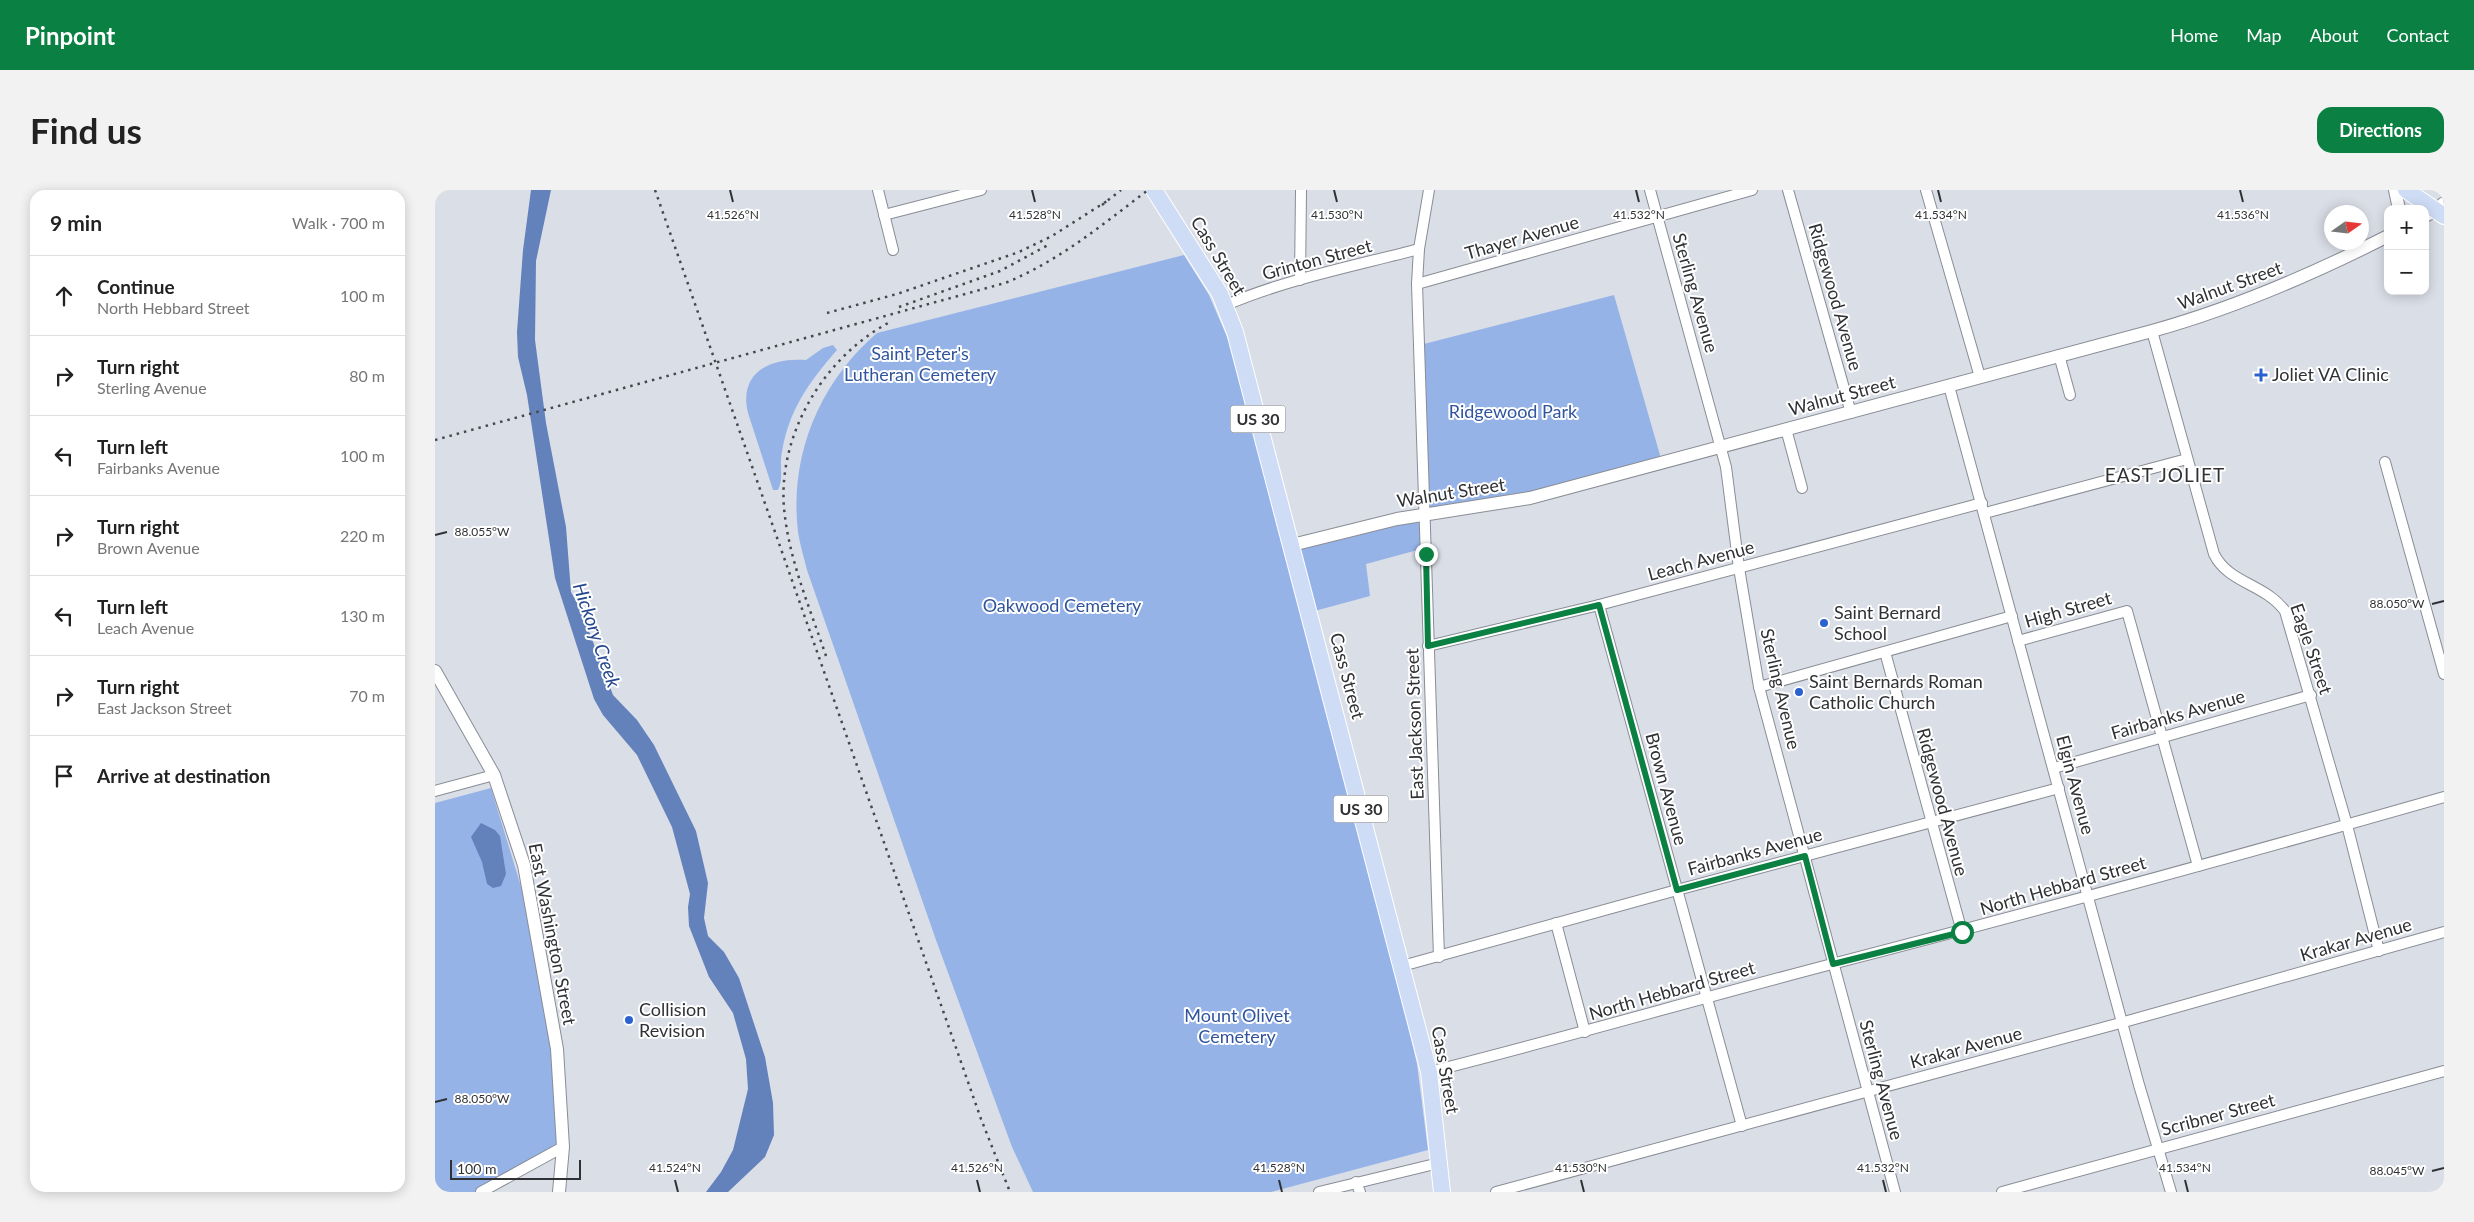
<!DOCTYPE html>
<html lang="en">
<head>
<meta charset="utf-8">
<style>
	:root { --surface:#fff; --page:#f2f2f2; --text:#222; --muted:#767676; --line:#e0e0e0; --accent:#0b8043 }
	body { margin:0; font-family:Lato,sans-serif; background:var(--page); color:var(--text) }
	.controls { position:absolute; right:15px; top:15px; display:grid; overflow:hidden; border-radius:10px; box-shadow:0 2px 12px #0003 }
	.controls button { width:45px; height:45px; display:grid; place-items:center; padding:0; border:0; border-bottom:1px solid var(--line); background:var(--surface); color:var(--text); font:25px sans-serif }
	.compass { position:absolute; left:1889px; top:15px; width:45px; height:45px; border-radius:50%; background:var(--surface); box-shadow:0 2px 12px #0003; rotate:76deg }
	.scale { position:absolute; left:15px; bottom:12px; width:131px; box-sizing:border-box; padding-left:5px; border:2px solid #303135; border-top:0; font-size:14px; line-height:18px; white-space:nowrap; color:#303135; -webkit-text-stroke:4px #fff; paint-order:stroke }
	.stop { position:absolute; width:15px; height:15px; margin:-11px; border:4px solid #0b8043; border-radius:50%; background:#fff }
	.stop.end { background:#0b8043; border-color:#fff; box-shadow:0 1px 5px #0008 }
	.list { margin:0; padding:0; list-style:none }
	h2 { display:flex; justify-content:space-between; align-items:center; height:65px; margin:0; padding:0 20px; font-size:21px }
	h2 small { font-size:16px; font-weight:400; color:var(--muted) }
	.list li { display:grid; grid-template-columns:32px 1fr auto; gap:15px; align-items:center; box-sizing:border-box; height:80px; padding:0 20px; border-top:1px solid var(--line) }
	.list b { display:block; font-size:19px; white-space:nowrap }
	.list p { margin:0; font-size:16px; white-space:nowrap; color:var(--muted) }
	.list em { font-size:16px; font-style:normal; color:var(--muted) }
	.icon { flex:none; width:28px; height:28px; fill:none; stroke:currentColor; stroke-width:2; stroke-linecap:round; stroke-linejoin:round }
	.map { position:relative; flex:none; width:2009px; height:1002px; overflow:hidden; border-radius:15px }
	header { display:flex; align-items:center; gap:30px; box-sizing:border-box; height:70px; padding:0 25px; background:var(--accent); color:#fff }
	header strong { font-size:24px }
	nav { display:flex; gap:28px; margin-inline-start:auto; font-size:18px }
	.intro { display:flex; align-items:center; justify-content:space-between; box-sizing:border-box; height:120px; padding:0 30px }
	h1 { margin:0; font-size:35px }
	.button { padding:12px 22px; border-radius:15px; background:var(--accent); color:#fff; font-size:18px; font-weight:700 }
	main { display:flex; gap:30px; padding:0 30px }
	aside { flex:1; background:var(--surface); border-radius:15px; box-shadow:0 2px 12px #0003 }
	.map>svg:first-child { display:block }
	.green { fill:#96b3e8 }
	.water { fill:#6381bb }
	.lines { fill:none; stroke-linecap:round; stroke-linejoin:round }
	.minor-casing { stroke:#898d95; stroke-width:12 }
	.tertiary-casing { stroke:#898d95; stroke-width:14 }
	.primary-casing { stroke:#fff; stroke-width:18 }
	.minor { stroke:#fff; stroke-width:10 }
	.tertiary { stroke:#fff; stroke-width:12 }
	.primary { stroke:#cedcf5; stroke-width:16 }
	.rail { stroke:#47484d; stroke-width:2.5; stroke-dasharray:2.5 5; stroke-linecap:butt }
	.route { stroke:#0b8043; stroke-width:6 }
	.ticks { fill:none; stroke:#303135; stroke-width:2 }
	.poi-dot { fill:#2b61cf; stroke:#fff; stroke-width:2 }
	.labels { text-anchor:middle; stroke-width:4; stroke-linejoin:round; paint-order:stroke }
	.shield { fill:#fff; stroke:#6e6f72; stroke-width:1 }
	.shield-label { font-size:16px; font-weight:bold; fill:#303135 }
	.street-label { font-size:18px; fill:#303135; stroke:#fff }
	.park-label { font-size:18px; fill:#30549d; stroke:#fff }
	.poi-label { font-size:18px; fill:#303135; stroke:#fff; text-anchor:start }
	.neighbourhood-label { font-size:19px; letter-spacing:1px; fill:#303135; stroke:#fff }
	.water-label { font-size:19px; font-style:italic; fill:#24478e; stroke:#fff }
	.ticks-label { font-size:12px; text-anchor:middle; fill:#303135; stroke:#fff; stroke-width:4; stroke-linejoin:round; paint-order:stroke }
</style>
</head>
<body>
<header>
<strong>Pinpoint</strong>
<nav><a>Home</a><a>Map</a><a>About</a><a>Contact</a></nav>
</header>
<div class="intro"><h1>Find us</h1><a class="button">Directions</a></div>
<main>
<aside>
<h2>9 min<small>Walk · 700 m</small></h2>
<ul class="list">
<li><svg class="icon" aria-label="ahead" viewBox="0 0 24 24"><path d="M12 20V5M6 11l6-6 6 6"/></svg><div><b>Continue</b><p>North Hebbard Street</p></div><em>100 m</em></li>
<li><svg class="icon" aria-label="right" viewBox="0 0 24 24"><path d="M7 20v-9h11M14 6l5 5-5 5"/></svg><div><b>Turn right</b><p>Sterling Avenue</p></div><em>80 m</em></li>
<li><svg class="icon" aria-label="left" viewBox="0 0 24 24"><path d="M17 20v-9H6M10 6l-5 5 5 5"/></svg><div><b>Turn left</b><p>Fairbanks Avenue</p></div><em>100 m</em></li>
<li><svg class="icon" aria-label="right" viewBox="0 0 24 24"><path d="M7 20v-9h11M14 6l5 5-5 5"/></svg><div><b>Turn right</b><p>Brown Avenue</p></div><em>220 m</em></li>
<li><svg class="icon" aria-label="left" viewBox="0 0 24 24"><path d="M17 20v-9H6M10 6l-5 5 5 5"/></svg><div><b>Turn left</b><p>Leach Avenue</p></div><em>130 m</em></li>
<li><svg class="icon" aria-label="right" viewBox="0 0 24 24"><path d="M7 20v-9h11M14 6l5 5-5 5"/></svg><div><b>Turn right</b><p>East Jackson Street</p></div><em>70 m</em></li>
<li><svg class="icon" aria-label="arrive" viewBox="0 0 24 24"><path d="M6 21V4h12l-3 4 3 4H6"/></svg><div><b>Arrive at destination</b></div></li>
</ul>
</aside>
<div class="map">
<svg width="2009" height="1002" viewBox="0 0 2009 1002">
	<rect width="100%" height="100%" fill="#dadee7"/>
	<g class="green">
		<path d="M749,65L774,105L795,154L973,834L982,874L993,960L836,1002H598L577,957L501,750L372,380C369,368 365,355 363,342C354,266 384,193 442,143Z"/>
		<polygon points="1179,105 1227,272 1096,308 990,324 985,155"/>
		<path d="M398,155L402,160C375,191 354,219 347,262C344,275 349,288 343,300H338L313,223C303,182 336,167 371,170L388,158Z"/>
		<polygon points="989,326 990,358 931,374 935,406 876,422 858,355"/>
		<polygon points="56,598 91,713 119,860 126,955 40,1002 0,1002 0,613"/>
	</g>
	<g class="water">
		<polygon points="96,0 116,0 101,71 100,150 111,233 131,337 136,402 146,420 178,505 202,530 219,555 261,641 273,693 269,728 273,746 289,762 304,788 330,867 338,913 339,945 330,967 293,1002 271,1002 286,982 298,960 313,899 311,869 298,823 274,787 254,736 253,717 255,704 237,637 202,565 168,525 159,509 120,388 92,205 83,167 82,142 88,60"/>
		<polygon points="46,633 60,640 65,646 71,684 66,696 58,698 52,694 47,672 36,647"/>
	</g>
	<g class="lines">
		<g class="minor-casing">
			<g id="minor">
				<polyline points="443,0 458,60"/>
				<polyline points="994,0 984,59 982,94 1004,767"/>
				<polyline points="1215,0 1291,277 1304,378 1324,497 1460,1002"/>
				<polyline points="1353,0 1416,223"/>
				<polyline points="1491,0 1545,187"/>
				<polyline points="449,25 546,0"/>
				<polyline points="865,90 866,0"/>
				<polyline points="982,94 1317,0"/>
				<path d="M791,115C852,89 919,76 984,59"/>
				<path d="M1717,141L1779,364C1794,394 1829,393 1850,421L1912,635L1944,761"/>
				<polyline points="1624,165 1635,205"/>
				<polyline points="1514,196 1704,895 1736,1002"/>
				<polyline points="1351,239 1367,298"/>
				<polyline points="1950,272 2009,484"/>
				<polyline points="1550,323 1752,269"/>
				<polyline points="1164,415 1307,936"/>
				<polyline points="1583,451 1692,421 1763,676"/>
				<polyline points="993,456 1164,415 1547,313"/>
				<polyline points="1450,462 1527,742"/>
				<polyline points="1324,497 1577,426"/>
				<polyline points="1619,578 1876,505"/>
				<polyline points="0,601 59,585"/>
				<polyline points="1121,733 1150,842"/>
				<polyline points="967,776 1242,700 1624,598"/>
				<path d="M994,882C1129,848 1263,809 1397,774C1602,721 1806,665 2009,607"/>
				<polyline points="921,992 925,1002"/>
				<polyline points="46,1002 128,957"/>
				<polyline points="884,1002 1004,973"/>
				<polyline points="1061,1002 1689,832 2009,742"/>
				<polyline points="1567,1002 2009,881"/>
			</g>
		</g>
		<g class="tertiary-casing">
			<g id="tertiary">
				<polyline points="1960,0 1964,19"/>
				<polyline points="1990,26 2001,20 2009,13"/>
				<path d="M857,355L962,329L1095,308L1717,141C1800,118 1876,85 1953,46"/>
				<polyline points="0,481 59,585 89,675 122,859 128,957 124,1002"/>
			</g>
		</g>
		<g class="primary-casing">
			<g id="primary">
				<polyline points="719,0 785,104 800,142 994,882 1007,1002"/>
				<polyline points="1971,0 2009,26"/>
			</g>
		</g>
		<use href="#minor" class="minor"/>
		<use href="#tertiary" class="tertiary"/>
		<use href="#primary" class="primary"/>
		<g class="rail">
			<polyline points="220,0 546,929 575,1002"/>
			<polyline points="667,15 686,0"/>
			<polyline points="464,117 565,81 615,54"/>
			<polyline points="392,123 462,104 584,62 617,46 672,11"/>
			<path d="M0,250L570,93C624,71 667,35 713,0"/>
			<path d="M391,466C376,421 356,375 350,327C339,249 388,166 457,131"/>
		</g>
	</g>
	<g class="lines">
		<polyline class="route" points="991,364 993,456 1164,415 1242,700 1370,666 1398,774 1527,742"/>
	</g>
	<path class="ticks" d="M295,0L298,12M597,0L600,12M899,0L902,12M1201,0L1204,12M1503,0L1506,12M1805,0L1808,12M0,345L12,342M1997,414L2009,411M0,912L12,909M1997,981L2009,978M240,990L243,1002M542,990L545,1002M844,990L847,1002M1146,990L1149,1002M1448,990L1451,1002M1750,990L1753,1002"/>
	<g class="poi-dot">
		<path d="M1823.5 177.5h5v5h5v5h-5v5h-5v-5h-5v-5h5z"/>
		<circle cx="1389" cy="433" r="5"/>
		<circle cx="1364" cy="502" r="5"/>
		<circle cx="194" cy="830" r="5"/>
	</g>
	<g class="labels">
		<g class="shield">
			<rect x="795.5" y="215.5" width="55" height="27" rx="4"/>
			<rect x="898.5" y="605.5" width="55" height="27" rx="4"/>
		</g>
		<g class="shield-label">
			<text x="823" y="235">US 30</text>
			<text x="926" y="625">US 30</text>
		</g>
		<g class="street-label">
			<text transform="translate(1087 48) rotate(-16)" y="6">Thayer Avenue</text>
			<text transform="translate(783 66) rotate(59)" y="6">Cass Street</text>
			<text transform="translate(882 70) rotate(-15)" y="6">Grinton Street</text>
			<text transform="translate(1795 96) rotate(-20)" y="6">Walnut Street</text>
			<text transform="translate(1260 103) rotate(74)" y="6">Sterling Avenue</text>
			<text transform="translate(1400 107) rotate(74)" y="6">Ridgewood Avenue</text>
			<text transform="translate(1407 206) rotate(-15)" y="6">Walnut Street</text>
			<text transform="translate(1016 303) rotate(-9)" y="6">Walnut Street</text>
			<text transform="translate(1266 371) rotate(-15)" y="6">Leach Avenue</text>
			<text transform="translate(1633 420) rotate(-16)" y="6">High Street</text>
			<text transform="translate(1876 459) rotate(71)" y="6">Eagle Street</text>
			<text transform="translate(912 486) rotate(75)" y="6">Cass Street</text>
			<text transform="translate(1345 499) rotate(77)" y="6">Sterling Avenue</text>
			<text transform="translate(1743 525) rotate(-16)" y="6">Fairbanks Avenue</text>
			<text transform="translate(980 534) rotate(-92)" y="6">East Jackson Street</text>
			<text transform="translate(1640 595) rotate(75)" y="6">Elgin Avenue</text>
			<text transform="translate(1231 599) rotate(75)" y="6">Brown Avenue</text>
			<text transform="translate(1507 612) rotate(75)" y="6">Ridgewood Avenue</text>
			<text transform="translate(1320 662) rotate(-15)" y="6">Fairbanks Avenue</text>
			<text transform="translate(1628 696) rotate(-16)" y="6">North Hebbard Street</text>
			<text transform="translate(117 744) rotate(79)" y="6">East Washington Street</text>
			<text transform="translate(1921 750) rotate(-16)" y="6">Krakar Avenue</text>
			<text transform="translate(1237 801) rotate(-16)" y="6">North Hebbard Street</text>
			<text transform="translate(1531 858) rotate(-15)" y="6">Krakar Avenue</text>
			<text transform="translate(1010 880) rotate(80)" y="6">Cass Street</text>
			<text transform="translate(1446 890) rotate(75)" y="6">Sterling Avenue</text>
			<text transform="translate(1783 925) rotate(-15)" y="6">Scribner Street</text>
		</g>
		<g class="park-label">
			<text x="485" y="170">Saint Peter's<tspan x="485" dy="21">Lutheran Cemetery</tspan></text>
			<text x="1078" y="228">Ridgewood Park</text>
			<text x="627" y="422">Oakwood Cemetery</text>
			<text x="802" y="832">Mount Olivet<tspan x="802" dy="21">Cemetery</tspan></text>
		</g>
		<g class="poi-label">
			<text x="1837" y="191">Joliet VA Clinic</text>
			<text x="1399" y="429">Saint Bernard<tspan x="1399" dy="21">School</tspan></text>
			<text x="1374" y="498">Saint Bernards Roman<tspan x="1374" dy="21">Catholic Church</tspan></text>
			<text x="204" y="826">Collision<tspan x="204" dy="21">Revision</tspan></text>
		</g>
		<g class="neighbourhood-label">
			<text x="1730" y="292">EAST JOLIET</text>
		</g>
		<g class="water-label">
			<text transform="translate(162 445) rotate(71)" y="7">Hickory Creek</text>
		</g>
	</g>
	<g class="ticks-label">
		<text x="298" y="29">41.526°N</text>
		<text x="600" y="29">41.528°N</text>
		<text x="902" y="29">41.530°N</text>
		<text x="1204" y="29">41.532°N</text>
		<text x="1506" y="29">41.534°N</text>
		<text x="1808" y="29">41.536°N</text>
		<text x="47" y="346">88.055°W</text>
		<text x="1962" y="418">88.050°W</text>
		<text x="47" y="913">88.050°W</text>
		<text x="240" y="982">41.524°N</text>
		<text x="542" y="982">41.526°N</text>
		<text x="844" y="982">41.528°N</text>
		<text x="1146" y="982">41.530°N</text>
		<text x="1448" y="982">41.532°N</text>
		<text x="1750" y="982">41.534°N</text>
		<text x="1962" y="985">88.045°W</text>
	</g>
</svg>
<div class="controls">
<button>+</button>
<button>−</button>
</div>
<svg class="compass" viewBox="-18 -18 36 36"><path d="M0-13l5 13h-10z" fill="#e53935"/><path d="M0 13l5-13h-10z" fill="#767676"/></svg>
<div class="scale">100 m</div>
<div class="stop" style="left:1527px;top:742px"></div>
<div class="stop end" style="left:991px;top:364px"></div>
</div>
</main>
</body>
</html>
